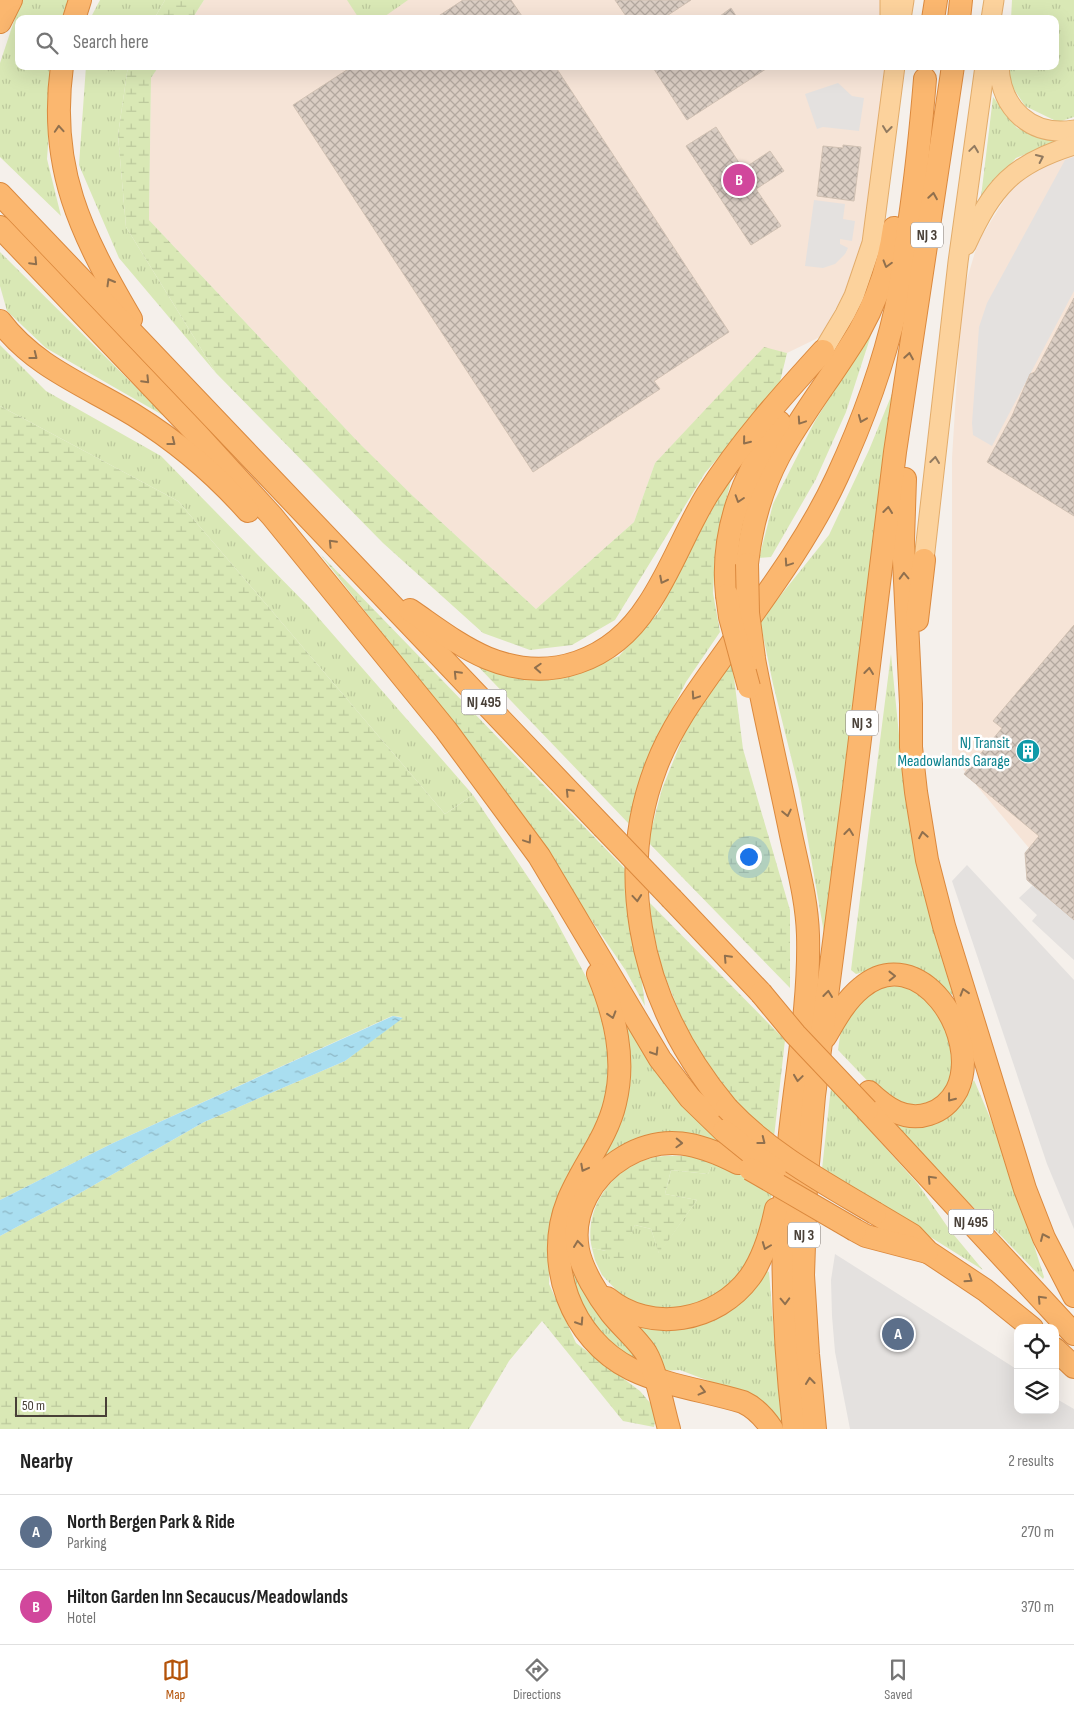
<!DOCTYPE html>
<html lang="en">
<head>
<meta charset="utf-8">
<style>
	:root { --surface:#fff; --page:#f6f6f6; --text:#222; --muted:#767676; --line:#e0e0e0; --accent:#b45309 }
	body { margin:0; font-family:"Sofia Sans Condensed",sans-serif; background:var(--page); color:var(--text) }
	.controls { position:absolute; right:15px; bottom:15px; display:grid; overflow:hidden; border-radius:10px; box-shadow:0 5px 20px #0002 }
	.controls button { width:45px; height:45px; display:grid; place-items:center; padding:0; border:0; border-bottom:1px solid var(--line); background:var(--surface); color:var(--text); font:25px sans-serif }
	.scale { position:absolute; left:15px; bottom:12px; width:92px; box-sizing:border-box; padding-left:5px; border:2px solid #494038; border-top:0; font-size:14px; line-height:18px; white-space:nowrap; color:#494038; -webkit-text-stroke:4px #fff; paint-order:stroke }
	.you { position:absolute; left:748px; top:856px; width:18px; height:18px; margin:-12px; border:4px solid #fff; border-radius:50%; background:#1a73e8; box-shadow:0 0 0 8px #1a73e833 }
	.badge { display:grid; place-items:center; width:32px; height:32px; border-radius:50%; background:var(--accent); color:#fff; font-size:16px; font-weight:700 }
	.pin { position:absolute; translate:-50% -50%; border:2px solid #fff; box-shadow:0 1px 5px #0006 }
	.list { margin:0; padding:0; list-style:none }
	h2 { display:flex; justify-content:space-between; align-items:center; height:65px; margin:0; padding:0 20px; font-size:21px }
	h2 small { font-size:16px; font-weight:400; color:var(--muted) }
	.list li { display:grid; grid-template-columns:32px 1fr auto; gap:15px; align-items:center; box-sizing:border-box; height:75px; padding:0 20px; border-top:1px solid var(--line) }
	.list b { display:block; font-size:19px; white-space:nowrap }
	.list p { margin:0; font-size:16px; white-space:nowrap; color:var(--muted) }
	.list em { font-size:16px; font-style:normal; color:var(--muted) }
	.icon { flex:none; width:28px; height:28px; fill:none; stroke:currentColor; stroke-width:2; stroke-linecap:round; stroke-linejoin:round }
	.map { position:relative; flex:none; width:1074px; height:1429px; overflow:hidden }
	.search { position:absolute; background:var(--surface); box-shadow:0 5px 20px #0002; left:15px; right:15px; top:15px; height:55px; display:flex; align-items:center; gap:12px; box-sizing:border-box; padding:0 18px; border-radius:10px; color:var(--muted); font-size:19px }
	.sheet { height:215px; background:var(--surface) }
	nav { display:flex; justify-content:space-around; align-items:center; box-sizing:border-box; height:70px; border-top:1px solid var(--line); background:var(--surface); font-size:14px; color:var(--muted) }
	nav a { display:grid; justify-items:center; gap:2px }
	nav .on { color:var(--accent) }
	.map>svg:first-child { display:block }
	.commercial { fill:#f6e4d7 }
	.grass { fill:url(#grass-tufts) }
	.wetland { fill:url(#wetland-marsh) }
	.parking { fill:#e4e1df }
	.water { fill:url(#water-ripples) }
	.building { fill:url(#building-cross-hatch); stroke:#d1c1b3 }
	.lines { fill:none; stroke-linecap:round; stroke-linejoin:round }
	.primary-casing { stroke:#e2ac6b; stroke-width:21 }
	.highway-casing { stroke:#db893e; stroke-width:24 }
	.primary { stroke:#fcd29c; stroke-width:19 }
	.highway { stroke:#fbb76f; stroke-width:22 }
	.highway-bridge-casing { stroke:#db893e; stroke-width:24; stroke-linecap:butt }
	.highway-bridge { stroke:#fbb76f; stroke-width:22 }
	.oneway { stroke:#90704e }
	.oneway2 { stroke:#917a60 }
	.labels { text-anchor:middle; stroke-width:5; stroke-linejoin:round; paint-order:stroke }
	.shield { fill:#fff; stroke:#807974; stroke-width:1 }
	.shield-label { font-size:15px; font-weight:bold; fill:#494038 }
	.culture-label { font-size:16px; fill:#0d838f; stroke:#fff; text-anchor:end }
</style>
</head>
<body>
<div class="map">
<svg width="1074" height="1429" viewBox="0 0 1074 1429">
	<defs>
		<pattern id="grass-tufts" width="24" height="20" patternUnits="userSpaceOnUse" patternTransform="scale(1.25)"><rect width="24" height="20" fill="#d9e8b5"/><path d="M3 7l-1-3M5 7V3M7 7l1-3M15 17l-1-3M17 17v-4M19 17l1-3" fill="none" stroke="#bcc89c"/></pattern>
		<pattern id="wetland-marsh" width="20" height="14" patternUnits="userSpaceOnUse" patternTransform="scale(1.25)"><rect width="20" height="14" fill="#d9e8b5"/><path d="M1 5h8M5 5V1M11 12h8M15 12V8" fill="none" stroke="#bcc89c"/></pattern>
		<pattern id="water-ripples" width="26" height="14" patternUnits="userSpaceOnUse" patternTransform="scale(1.25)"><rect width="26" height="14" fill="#a9def0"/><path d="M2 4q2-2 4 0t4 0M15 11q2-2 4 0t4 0" fill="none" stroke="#8cb5c3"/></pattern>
		<pattern id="building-cross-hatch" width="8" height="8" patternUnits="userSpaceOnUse" patternTransform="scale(1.25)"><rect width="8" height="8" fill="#dacdc3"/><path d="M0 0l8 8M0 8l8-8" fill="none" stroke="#b3a89f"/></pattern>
	</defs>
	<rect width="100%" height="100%" fill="#f5f0eb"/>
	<g class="commercial">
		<polygon points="204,0 890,0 890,19 192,19"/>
		<polygon points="159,66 892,66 872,243 820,337 787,353 764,348 655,463 634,522 536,609 414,497 360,444 149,220 151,78"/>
		<polygon points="1074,154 1074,902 952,756 952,458 962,296 978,242 1009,192 1019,180 1058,160"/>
	</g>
	<g class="grass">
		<polygon points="21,0 72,0 66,19 19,19 19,66 54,66 47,159 61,216 0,157 0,63"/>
		<polygon points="100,0 165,0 154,19 90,19"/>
		<polygon points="347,0 408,0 381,19 363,19 358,17"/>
		<polygon points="1012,0 1074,0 1074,117 1058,122 1025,106 1008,80 1008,66 1055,66 1055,19 1011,19"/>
		<polygon points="86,66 128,66 118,135 126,227 216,373 119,258 79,165"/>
		<polygon points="993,97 1017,128 1055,142 1016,158 981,197"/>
		<polygon points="0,252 166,417 46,348 7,311 0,286"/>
		<polygon points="873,329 846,412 816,479 771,557 759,558 773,504 815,421"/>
		<polygon points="0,345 46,391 161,456 309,607 473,795 445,814 178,501 0,406"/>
		<polygon points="894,389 824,933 799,789 773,684 760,621 829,535 869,450"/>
		<polygon points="891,654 905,796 957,998 936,984 885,967 856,974 851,970"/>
		<polygon points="897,986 909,988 928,1000 951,1033 955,1073 938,1101 912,1106 879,1093 838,1050 841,1029 866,993 882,987"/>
		<path d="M627,1026L666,1084L693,1112L739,1154V1158C723,1148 705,1138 686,1136C620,1128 556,1189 573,1257C583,1294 613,1323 635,1352L640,1359L636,1364C620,1355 605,1345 594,1331C566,1296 557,1244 574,1202C584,1180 596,1158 607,1137C611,1129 616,1122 619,1113C630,1086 626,1055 623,1027Z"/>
		<polygon points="974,1080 1005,1153 1044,1277 1043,1279 881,1112 961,1101"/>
		<polygon points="831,1087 918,1184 949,1229 983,1270 822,1169"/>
		<polygon points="714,1161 772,1192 768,1215 742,1276 702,1305 654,1311 623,1297 602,1275 595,1260 592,1248 606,1251 625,1245 635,1225 651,1229 659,1253 697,1200 665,1194 671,1170 708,1174"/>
		<polygon points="763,1270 769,1272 782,1429 743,1394 680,1370 662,1371 641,1334 637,1321 663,1327"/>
	</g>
	<g class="wetland">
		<polygon points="165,0 204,0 192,19 154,19"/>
		<polygon points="128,66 159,66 151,78 149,220 360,444 414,497 536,609 634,522 655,463 764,347 787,353 779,386 705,473 615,620 572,645 530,650 483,633 383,543 216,373 126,227 118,135"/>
		<polygon points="0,406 178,501 445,814 473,795 552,913 600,1003 610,1059 605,1111 551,1221 549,1284 576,1343 640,1391 657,1411 654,1427 623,1421 542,1321 509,1361 469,1429 0,1429 0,1236 80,1193 204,1122 345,1061 402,1017 392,1016 111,1144 0,1200"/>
		<polygon points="733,472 716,543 713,593 720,632 686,682 652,748 630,825 471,659 513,675 567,677 619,656 660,611 684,560"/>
		<polygon points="320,554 628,872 645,1006 626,971 485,764"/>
		<polygon points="731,654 743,749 790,910 790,988 648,842 662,789 690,720"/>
		<polygon points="646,899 785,1040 774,1137 748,1115 727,1090 690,1038 662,969"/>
		<path d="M691,1156L714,1161L708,1174L671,1170L665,1194L697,1200L659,1254L651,1229L635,1225L626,1245V1266L615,1267L606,1251L592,1248C583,1206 615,1165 656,1157C667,1155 680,1156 691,1156Z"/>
	</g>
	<g class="parking">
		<polygon points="838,83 852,96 864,98 859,131 823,127 817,129 805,94"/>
		<polygon points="1074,157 1074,291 992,446 973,435 972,423 979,327 987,303 1065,160"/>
		<polygon points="814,200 845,204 843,219 855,221 852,241 840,239 840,244 848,248 845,254 835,264 823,268 805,266"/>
		<polygon points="967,865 1074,980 1074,1229 1047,1164 952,881"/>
		<polygon points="1033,885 1074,920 1074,960 1032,921 1037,915 1019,898"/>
		<polygon points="835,1254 1018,1370 1018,1410 1055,1410 1055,1398 1074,1409 1074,1429 850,1429 835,1352 832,1316 831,1280"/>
	</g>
	<polygon class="water" points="393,1016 403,1018 345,1061 204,1122 80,1193 0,1236 0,1200 111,1144"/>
	<g class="building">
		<polygon points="463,0 511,0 524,19 434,19"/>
		<polygon points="615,0 691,0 662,19 628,19"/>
		<polygon points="731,8 738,19 716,19"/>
		<polygon points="353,66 555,66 729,332 654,381 660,389 533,472 293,105"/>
		<polygon points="652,66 769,66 769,67 687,120"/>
		<polygon points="716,127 743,169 770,151 784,171 756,189 781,226 751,245 686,146"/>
		<polygon points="843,145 861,147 854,201 817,196 823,146 843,148"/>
		<polygon points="1074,298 1074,516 987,462 1012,416 1030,374 1035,372"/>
		<polygon points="1074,625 1074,920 1027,880 1025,853 1039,836 964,774 1002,728 993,721"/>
	</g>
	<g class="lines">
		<g class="primary-casing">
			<g id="primary">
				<polyline points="890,0 890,19"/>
				<polyline points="901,19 904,0"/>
				<polyline points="991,19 994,0"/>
				<path d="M999,66C1001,109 1031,137 1074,130"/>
				<path d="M966,245C993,187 1012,164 1074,145"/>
				<polyline points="823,351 845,314 854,296 872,243 895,66"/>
				<polyline points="924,560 958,262 985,66"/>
			</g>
		</g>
		<g class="highway-casing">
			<g id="highway">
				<polyline points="74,19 80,0"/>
				<polyline points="933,19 936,0"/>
				<polyline points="959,19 961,0"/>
				<polyline points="0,22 11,0"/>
				<path d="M62,66C48,168 81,234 131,319"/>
				<polyline points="0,194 603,827"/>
				<polyline points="0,227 198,435 272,516 446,730 539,856 660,1059 690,1098 724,1131"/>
				<path d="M0,321C34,367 87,386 134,415C176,441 215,474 248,511"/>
				<polyline points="905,479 903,540 911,704 911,747 916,792 927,860 944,926 1025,1189 1044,1238 1074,1296"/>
				<path d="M747,564C751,526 761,490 779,456C802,413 834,374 859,332C877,300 889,265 894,228"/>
				<path d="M727,595C720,530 744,474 779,422"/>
				<path d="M410,610C435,627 459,646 487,658C550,684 612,661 648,605C671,571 685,531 707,495C740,443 782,396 823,351"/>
				<polyline points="917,620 924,560"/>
				<path d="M754,659C765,718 779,776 791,835C798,868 807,901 808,935C810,1012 793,1087 787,1164C780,1252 784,1342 794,1429"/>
				<polyline points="672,899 761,993"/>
				<path d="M598,974C615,1015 626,1059 615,1103C607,1138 581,1168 568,1201C543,1263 571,1339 631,1369C666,1386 707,1391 743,1402C756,1408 764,1417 772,1429"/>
				<path d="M825,1037C835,1020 845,1001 861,988C918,939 983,1035 957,1090C951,1101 942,1110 929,1114C905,1122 886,1108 869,1092"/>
				<path d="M727,1108C683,1055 652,996 641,928C632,873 636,819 656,767C671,727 697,692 722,657C763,599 807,542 837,477C862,423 883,366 896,308C902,280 905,252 909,224C916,176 921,128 925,79"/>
				<polyline points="867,1110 1074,1334"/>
				<polyline points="875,1213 912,1235 928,1252 985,1290 1032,1328"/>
				<polyline points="855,1230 866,1236 927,1252"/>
				<path d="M607,1298C650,1334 717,1322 750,1277C764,1257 771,1233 776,1209"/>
				<polyline points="1055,1349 1074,1367"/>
				<path d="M669,1429C663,1408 656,1370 646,1353C636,1338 622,1327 611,1313C598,1296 582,1270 578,1250C571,1212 592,1176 624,1157C664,1133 699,1143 738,1163"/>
				<polyline points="815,1429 808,1354 803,1275 806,1186 814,1096 854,788 895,452 953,66"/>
			</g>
		</g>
		<use href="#primary" class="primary"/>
		<use href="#highway" class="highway"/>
		<g class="highway-bridge-casing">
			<g id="highway-bridge">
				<polyline points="747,564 748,613 754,658"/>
				<polyline points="727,595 730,617 749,687"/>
				<polyline points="603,827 672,899"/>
				<polyline points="761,993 795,1034 867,1110"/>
				<path d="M727,1108C769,1153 823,1182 875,1213"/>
				<polyline points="724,1131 750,1152 775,1169"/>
				<polyline points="750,1169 855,1230"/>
			</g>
		</g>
		<use href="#highway-bridge" class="highway-bridge"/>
	</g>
	<defs><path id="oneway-chevron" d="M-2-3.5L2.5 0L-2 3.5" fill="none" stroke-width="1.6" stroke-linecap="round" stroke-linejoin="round" transform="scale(1.25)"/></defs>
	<g class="oneway">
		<use href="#oneway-chevron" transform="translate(59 129) rotate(-94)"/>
		<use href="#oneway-chevron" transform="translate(933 196) rotate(-81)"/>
		<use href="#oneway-chevron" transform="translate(34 262) rotate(46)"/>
		<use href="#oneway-chevron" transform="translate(887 264) rotate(106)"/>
		<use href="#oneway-chevron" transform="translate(110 282) rotate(-120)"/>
		<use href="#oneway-chevron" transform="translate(34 356) rotate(38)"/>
		<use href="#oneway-chevron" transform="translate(909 356) rotate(-81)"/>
		<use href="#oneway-chevron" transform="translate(146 380) rotate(46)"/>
		<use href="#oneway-chevron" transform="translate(862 419) rotate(112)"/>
		<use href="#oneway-chevron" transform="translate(801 421) rotate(124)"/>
		<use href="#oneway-chevron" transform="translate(746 441) rotate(129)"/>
		<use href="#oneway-chevron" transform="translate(172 442) rotate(38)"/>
		<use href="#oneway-chevron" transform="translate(739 499) rotate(108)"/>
		<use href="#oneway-chevron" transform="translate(888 510) rotate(-83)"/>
		<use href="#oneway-chevron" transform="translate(332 543) rotate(-134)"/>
		<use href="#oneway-chevron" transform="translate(788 563) rotate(124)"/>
		<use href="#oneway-chevron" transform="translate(904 576) rotate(-92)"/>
		<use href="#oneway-chevron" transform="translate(663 580) rotate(117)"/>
		<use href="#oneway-chevron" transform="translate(538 668) rotate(-177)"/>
		<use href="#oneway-chevron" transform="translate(869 671) rotate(-83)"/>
		<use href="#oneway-chevron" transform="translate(457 674) rotate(-134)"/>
		<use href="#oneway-chevron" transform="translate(695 696) rotate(124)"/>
		<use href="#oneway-chevron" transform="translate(569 792) rotate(-134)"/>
		<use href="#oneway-chevron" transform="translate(787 813) rotate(78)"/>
		<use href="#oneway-chevron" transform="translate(849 832) rotate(-83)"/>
		<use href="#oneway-chevron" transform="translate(923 835) rotate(-100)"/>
		<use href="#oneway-chevron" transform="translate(528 840) rotate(56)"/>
		<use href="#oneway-chevron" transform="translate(637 898) rotate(85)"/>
		<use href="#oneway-chevron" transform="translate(727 958) rotate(-133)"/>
		<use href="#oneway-chevron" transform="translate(892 976) rotate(-1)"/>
		<use href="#oneway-chevron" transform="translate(964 992) rotate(-107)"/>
		<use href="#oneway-chevron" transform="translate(828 994) rotate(-83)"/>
		<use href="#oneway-chevron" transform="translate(612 1015) rotate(73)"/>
		<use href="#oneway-chevron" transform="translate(655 1052) rotate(58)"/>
		<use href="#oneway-chevron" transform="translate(798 1078) rotate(98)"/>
		<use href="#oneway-chevron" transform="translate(951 1098) rotate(128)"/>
		<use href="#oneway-chevron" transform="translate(762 1141) rotate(38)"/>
		<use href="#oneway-chevron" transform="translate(679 1143) rotate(2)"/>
		<use href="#oneway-chevron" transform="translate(584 1168) rotate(118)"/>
		<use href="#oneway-chevron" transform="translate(931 1179) rotate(-133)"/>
		<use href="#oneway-chevron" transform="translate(1044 1237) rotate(-114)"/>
		<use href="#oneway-chevron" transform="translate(578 1244) rotate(-97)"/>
		<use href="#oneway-chevron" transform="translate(766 1246) rotate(111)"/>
		<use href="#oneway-chevron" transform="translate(969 1279) rotate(34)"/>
		<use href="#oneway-chevron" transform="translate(1041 1299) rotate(-133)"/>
		<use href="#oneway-chevron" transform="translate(785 1301) rotate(88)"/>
		<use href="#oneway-chevron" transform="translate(580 1322) rotate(57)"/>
		<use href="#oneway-chevron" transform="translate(810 1381) rotate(-96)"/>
		<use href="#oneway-chevron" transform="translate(702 1391) rotate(14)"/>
	</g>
	<g class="oneway2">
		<use href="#oneway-chevron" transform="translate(887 129) rotate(97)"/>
		<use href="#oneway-chevron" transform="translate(974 149) rotate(-82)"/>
		<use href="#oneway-chevron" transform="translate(1040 158) rotate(-25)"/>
		<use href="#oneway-chevron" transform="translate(935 460) rotate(-83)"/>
	</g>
	<defs>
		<g id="building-disc" transform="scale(1.25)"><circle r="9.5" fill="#0f9aa8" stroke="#fff"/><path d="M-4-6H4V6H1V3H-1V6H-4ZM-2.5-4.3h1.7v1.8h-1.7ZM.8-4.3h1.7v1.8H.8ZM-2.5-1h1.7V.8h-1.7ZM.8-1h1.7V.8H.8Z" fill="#fff"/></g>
	</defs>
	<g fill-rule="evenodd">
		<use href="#building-disc" x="1028" y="751"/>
	</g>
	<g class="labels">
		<g class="shield">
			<rect x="911" y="222.5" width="32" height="25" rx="4"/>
			<rect x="461.5" y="689.5" width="45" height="25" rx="4"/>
			<rect x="846" y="710.5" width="32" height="25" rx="4"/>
			<rect x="948.5" y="1209.5" width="45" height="25" rx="4"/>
			<rect x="788" y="1222.5" width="32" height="25" rx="4"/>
		</g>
		<g class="shield-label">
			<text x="927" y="240">NJ 3</text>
			<text x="484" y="707">NJ 495</text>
			<text x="862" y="728">NJ 3</text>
			<text x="971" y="1227">NJ 495</text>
			<text x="804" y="1240">NJ 3</text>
		</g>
		<g class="culture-label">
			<text x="1010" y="748">NJ Transit<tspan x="1010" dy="18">Meadowlands Garage</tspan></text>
		</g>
	</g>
</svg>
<div class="controls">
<button><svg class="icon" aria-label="locate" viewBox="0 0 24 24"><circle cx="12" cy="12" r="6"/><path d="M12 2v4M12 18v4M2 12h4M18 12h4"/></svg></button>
<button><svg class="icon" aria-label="layers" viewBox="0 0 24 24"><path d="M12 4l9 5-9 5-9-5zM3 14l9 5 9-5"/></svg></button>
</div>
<div class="scale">50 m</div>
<div class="you"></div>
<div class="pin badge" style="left:898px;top:1334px;background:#5c6f8a">A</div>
<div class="pin badge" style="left:739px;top:180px;background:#d1479c">B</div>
<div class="search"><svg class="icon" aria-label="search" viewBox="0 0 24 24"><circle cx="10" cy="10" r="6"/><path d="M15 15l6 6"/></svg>Search here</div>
</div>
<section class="sheet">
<h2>Nearby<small>2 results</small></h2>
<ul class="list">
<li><span class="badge" style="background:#5c6f8a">A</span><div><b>North Bergen Park &amp; Ride</b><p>Parking</p></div><em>270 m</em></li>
<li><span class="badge" style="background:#d1479c">B</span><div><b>Hilton Garden Inn Secaucus/Meadowlands</b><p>Hotel</p></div><em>370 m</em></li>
</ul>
</section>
<nav>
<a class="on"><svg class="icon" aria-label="map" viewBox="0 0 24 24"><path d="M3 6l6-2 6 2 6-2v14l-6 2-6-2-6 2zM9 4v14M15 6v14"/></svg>Map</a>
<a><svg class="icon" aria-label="directions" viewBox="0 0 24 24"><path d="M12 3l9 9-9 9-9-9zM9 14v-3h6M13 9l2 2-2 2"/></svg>Directions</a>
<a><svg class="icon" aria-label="saved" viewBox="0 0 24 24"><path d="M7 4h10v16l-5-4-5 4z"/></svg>Saved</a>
</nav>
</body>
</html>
